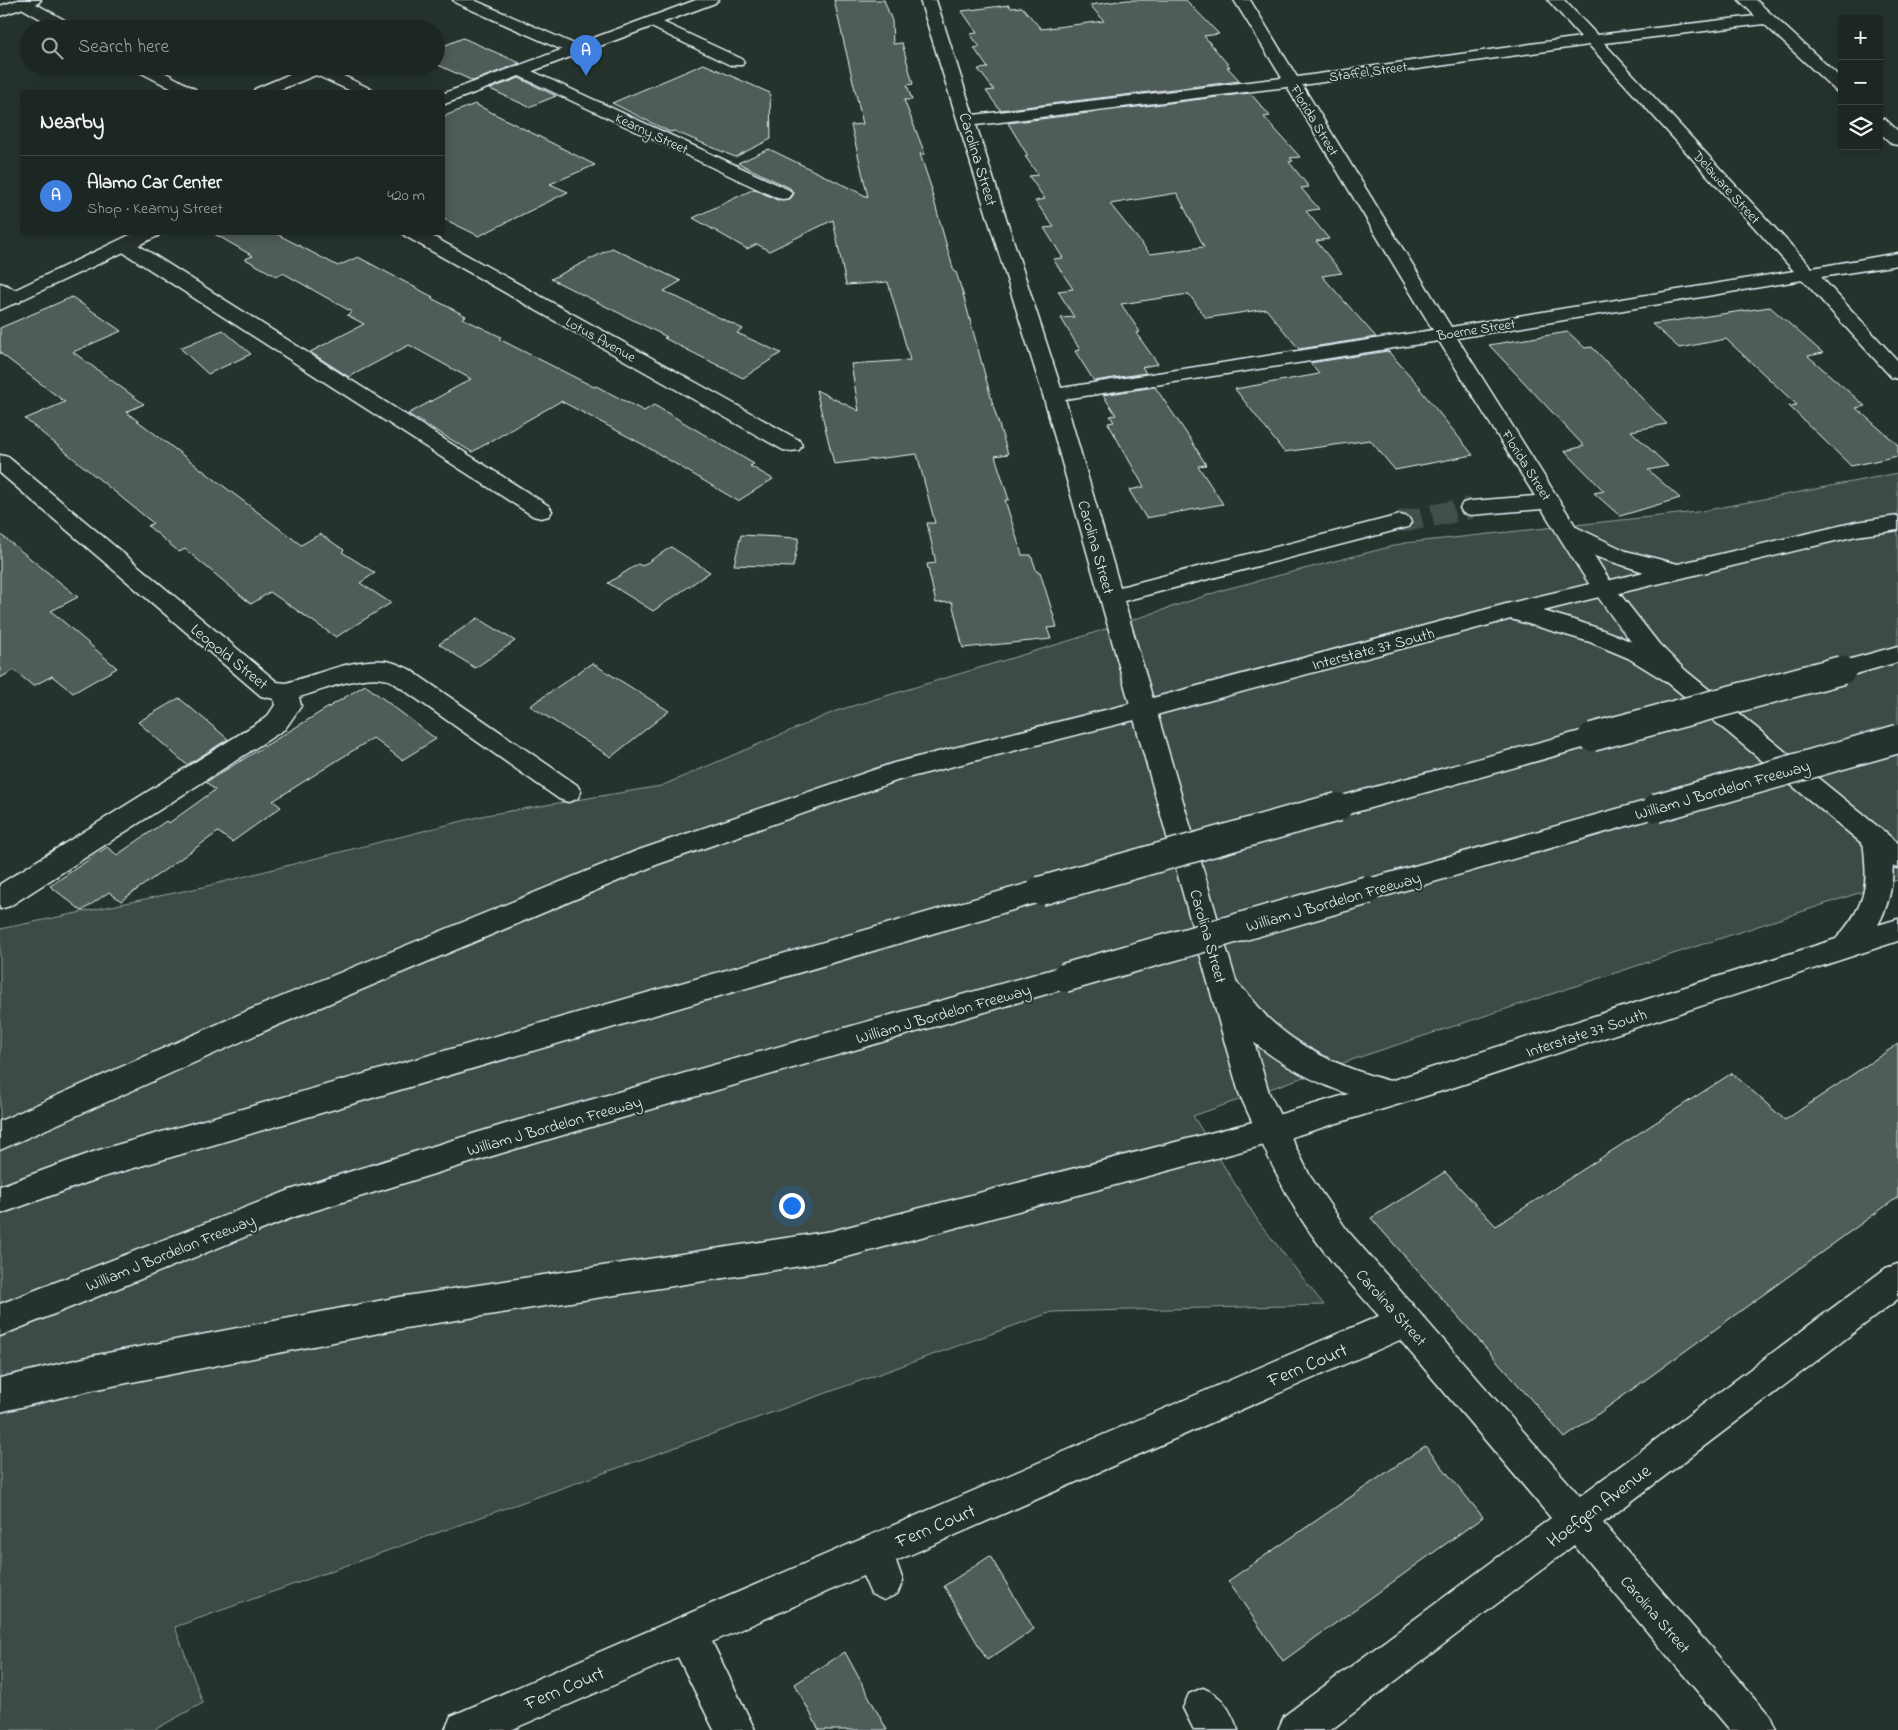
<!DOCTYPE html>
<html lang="en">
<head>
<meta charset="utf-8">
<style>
	:root { --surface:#1c2622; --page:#29322f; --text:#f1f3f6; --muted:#a0a5a5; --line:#3a4340; --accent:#ff9aa2 }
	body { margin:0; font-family:"Indie Flower",sans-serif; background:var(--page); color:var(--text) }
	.controls { position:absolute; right:15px; top:15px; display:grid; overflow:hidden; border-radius:5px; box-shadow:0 2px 12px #0003 }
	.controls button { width:45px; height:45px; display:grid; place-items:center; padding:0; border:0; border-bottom:1px solid var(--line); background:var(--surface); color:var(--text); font:25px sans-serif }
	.you { position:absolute; left:791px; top:1205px; width:18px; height:18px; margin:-12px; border:4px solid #fff; border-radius:50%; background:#1a73e8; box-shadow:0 0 0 8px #1a73e833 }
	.badge { display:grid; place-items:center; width:32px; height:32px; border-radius:50%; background:var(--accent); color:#fff; font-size:16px; font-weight:700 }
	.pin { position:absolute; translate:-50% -41px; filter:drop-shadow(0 1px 2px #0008) }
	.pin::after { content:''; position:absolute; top:26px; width:18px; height:15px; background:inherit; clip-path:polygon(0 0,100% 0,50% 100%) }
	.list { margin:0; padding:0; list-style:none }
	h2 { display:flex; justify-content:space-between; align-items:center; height:65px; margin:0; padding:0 20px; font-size:21px }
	h2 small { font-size:16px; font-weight:400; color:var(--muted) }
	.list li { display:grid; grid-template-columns:32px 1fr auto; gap:15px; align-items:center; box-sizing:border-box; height:80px; padding:0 20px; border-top:1px solid var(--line) }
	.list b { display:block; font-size:19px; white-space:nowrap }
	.list p { margin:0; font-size:16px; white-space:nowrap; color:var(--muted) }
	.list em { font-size:16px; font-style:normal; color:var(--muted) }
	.icon { flex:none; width:28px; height:28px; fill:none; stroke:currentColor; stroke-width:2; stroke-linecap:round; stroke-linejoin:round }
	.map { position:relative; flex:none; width:1898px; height:1730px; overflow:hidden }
	.search { position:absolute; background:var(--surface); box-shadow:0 2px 12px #0003; left:20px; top:20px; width:425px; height:55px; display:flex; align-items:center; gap:12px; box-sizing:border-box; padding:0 18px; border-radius:28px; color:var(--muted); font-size:19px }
	.panel { position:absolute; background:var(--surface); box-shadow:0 2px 12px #0003; left:20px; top:90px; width:425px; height:145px; border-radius:5px }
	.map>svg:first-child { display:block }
	.green { fill:#3e4b47; stroke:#939ea0 }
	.building { fill:#505c59; stroke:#e8f1f8; fill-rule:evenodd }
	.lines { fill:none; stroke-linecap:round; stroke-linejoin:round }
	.minor-tunnel { stroke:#43504b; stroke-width:22; stroke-dasharray:22 11; stroke-linecap:butt }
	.minor-casing { stroke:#e8f1f8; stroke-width:3 }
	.major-casing { stroke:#e8f1f8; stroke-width:3 }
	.highway-casing { stroke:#e8f1f8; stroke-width:3 }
	.minor { fill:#26332d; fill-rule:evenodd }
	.major { fill:#26332d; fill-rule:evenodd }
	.highway { fill:#26332d; fill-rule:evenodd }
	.highway-bridge-casing { stroke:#e8f1f8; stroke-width:31; stroke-linecap:butt }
	.highway-bridge { stroke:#26332d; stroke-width:28 }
	.labels { text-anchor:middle; stroke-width:4; stroke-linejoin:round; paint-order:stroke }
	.far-street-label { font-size:14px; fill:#e8f1f8; stroke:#26332d }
	.street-label { font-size:16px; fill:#e8f1f8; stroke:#26332d }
	.near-street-label { font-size:19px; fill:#e8f1f8; stroke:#26332d }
</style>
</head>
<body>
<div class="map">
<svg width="1898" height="1730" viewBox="0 0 1898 1730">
	<rect width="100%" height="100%" fill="#26332d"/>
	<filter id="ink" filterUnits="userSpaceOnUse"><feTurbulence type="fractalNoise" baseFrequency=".02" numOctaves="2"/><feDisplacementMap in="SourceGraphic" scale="10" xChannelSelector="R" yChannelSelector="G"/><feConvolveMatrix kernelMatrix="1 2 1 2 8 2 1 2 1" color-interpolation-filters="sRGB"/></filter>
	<g filter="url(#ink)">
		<polygon class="green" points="1898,473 1898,880 1366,1055 1193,1116 1258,1221 1324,1305 1052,1312 175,1627 203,1703 154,1730 0,1730 0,929 203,887 486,815 661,786 836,711 1075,639 1226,589 1405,543 1697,512"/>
		<g class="building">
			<polygon points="834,0 884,0 892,21 893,44 902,43 913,84 907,85 912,100 904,100 925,154 920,154 932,190 931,190 954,272 956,272 963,294 995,412 1008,454 995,456 1009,500 1005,500 1022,555 1031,555 1037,572 1040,572 1057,627 1047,628 1051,639 963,648 952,602 936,603 927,564 936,563 927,523 935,523 917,454 834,464 816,390 859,411 851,364 910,360 888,282 846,285 833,220 769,251 757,244 747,249 693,218 754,189 777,200 790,199 794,194 790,188 738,163 769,149 868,197 851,125 863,124"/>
			<polygon points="1127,0 1186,0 1219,34 1204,36 1230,67 1227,67 1240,81 1000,110 986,91 994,90 978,69 988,68 974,48 980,47 970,34 977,33 962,11 1009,5 1011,8 1022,7 1041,29 1104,21 1090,5"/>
			<polygon points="463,38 520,63 473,81 436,64 436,49"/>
			<polygon points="704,64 770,93 771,139 735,157 674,131 670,132 612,103"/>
			<polygon points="519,78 556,96 529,107 490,89"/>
			<path d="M1250,93L1270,116L1264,117L1300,157L1290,158L1293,161L1289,162L1309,187L1301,188L1319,209L1306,211L1329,239L1316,241L1342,273L1322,276L1376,337L1299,349L1266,309L1206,318L1189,294L1121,304L1140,332L1136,333L1158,364L1142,367L1146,373L1094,381L1075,351L1080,350L1061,318L1074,317L1058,291L1073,289L1053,259L1063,258L1044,228L1054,227L1035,201L1045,199L1029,176L1038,175L1025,156H1028L1008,123ZM1177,193L1204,247L1150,254L1110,204Z"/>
			<polygon points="475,104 595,165 550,184 568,192 479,236 442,218 442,117"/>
			<polygon points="211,232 273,232 338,266 358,257 433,297 431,298 466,316 462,318 501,337 499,339 594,387 596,386 644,411 654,405 754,464 750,466 773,479 738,501 642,444 561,401 472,452 408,414 471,379 409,345 349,377 310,352 364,324 347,315 352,312 283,273 276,276 245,259 253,256"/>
			<polygon points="612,248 681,281 664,291 743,329 737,333 781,353 743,378 664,338 667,337 551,279"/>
			<polygon points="72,297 121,331 73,352 144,404 126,412 301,545 320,534 344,550 342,552 375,573 360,583 391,603 336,637 270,592 251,604 185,549 179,552 148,526 153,523 25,419 65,402 0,353 0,328"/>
			<polygon points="1770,307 1823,353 1808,356 1865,406 1856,408 1898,445 1898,456 1851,466 1789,406 1797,405 1726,339 1679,348 1652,324"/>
			<polygon points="223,330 251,354 208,374 180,348"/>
			<polygon points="1568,332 1585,348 1592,347 1667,424 1631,431 1668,466 1648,470 1680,498 1620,516 1594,493 1604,491 1565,451 1584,446 1489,345"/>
			<polygon points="1388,351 1421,388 1419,388 1473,455 1395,470 1370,440 1284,452 1235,389 1319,374 1310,363"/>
			<polygon points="1155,387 1191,440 1206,465 1198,466 1223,504 1146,518 1129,490 1144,487 1108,423 1114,422 1110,416 1116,415 1103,395"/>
			<polygon points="0,534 78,597 51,611 117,668 73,693 52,676 33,686 14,670 0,678"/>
			<polygon points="741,535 799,538 793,567 734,565"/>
			<polygon points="671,547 710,572 653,611 608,583 638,564 642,566"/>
			<polygon points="478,618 515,641 475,668 439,644"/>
			<polygon points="592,663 669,711 611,757 530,706"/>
			<polygon points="365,685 436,739 402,760 373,738 273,801 281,807 232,842 218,832 121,901 109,892 82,911 50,886 107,847 117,855 166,821 169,823 215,790 206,782"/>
			<polygon points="179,698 228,739 187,765 138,722"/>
			<polygon points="1898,1044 1898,1197 1565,1438 1371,1218 1445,1172 1496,1226 1732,1073 1785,1120"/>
			<polygon points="1425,1446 1483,1517 1283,1661 1228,1581"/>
			<polygon points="990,1556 1034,1629 987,1660 944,1586"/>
			<polygon points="845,1652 887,1730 819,1730 795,1684"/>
		</g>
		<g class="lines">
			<polyline class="minor-tunnel" points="1400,522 1471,508"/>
			<g class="minor-casing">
				<g id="minor">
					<polygon points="18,0 29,0 75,26 78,29 58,29 18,6 15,3"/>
					<polygon points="453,0 474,0 581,47 583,50 581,53 569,53 456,3"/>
					<path d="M920,0H936L973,115L1282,78L1234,0H1250L1297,77L1581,37L1548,0H1564L1597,35L1755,16L1739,0H1756L1842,79V93L1836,91L1764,24L1604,43L1812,268L1898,253V265L1821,277L1898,361V379L1891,377L1803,280L1457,338L1612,584L1659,644L1685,670L1898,843V868L1888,865L1667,682C1617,631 1580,571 1542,509L1471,515L1463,513L1460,508L1463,503L1471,501L1535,496L1439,341L1065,399L1120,587L1400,515L1408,517L1411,522L1408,527L1124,601L1269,1093L1310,1176L1347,1230L1580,1496L1886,1268L1898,1264V1299L1603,1523L1770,1716L1776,1730H1730L1574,1545L1331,1730H1278L1284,1716L1551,1518L1400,1340L896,1561L903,1581L897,1594L884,1600L871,1594L863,1576L712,1642L755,1730H714L678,1657L511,1730H445L451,1716L1379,1316C1350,1284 1321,1251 1298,1214C1275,1175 1258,1134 1239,1093L1043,395ZM1589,45L1794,271L1451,327L1302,85ZM1287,87L1433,330L1061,388L976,125Z"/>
					<polygon points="652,17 742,59 744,62 742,65 730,65 647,25 644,22 647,19"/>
					<polygon points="132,66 153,66 195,89 197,92 178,92 134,69"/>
					<polygon points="309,66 323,66 371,89 373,92 353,92 316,75 274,92 253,92 255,89"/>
					<polygon points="521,66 789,190 792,194 789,198 783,199 777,198 515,74 513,71 515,68"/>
					<polygon points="1879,118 1885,119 1898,131 1898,145 1892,144 1879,132"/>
					<polygon points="402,232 425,232 799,440 802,445 799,450 791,451 783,450 405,236"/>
					<polygon points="125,239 132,241 549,506 552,511 549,516 541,518 533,516 118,249 116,245 118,241"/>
					<path d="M0,283C9,285 17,291 23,298L20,302L13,304L0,298Z"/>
					<path d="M0,455L8,457L277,682L286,683C315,675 357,657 386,661C394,662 402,666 409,669L577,785L581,792L577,799L568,802L559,799L391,681C367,671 324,690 299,697L301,706L285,729L10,906L0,909V884L267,717L275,705L274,699L261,696L0,473Z"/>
					<path d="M1203,1688C1224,1697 1230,1710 1238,1730H1194L1183,1708L1189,1694Z"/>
				</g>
			</g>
			<g class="major-casing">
				<g id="major">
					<polygon points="18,0 41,0 38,3 0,16 0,6"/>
					<polygon points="696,0 718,0 715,3 442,105 442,94"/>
					<polygon points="136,232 161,232 158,236 0,310 0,297"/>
					<path d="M1603,581L1611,584L1615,589L1611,594L1543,611C1594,625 1640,642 1685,670L1688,676L1685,682L1676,684L1667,682L1628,658L1590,642L1511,619L1145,718L1136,715L1132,709L1136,703L1145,700L1510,603Z"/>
					<path d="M1876,829L1886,832C1898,861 1893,898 1878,925L1898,919V941L1455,1087L1272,1143L1261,1140L1256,1130L1261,1120L1348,1094C1294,1075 1237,1041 1210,989L1215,981C1218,980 1222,977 1226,977C1238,978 1259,1009 1269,1019C1303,1051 1345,1069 1390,1081L1836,939C1858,914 1868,896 1865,862C1865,851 1861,842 1866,832Z"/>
				</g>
			</g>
			<g class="highway-casing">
				<g id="highway">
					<polygon points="1898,516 1898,530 1856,536 1603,597 1595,594 1591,589 1595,584 1644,572 1597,557 1560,537 1557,532 1560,527 1568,525 1576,527 1626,551 1678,564 1856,522"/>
					<polygon points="1898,646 1898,662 1842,678 1833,676 1830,670 1833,664"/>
					<polygon points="1145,700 1154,703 1158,709 1154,715 899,780 656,865 269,1029 0,1150 0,1121 247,1011 636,851 894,763"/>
					<polygon points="1592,728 1601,731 1605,737 1601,743 1338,817 1329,814 1325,807 1329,800 1338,797"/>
					<polygon points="1656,798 1665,801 1669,808 1665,815 1368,901 1358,898 1354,890 1358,882 1368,879"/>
					<polygon points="1040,880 1050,883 1054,891 1050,899 100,1178 0,1214 0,1186 99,1150"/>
					<polygon points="1064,966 1074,970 1079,978 1074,986 512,1150 294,1217 0,1336 0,1304 290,1190 512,1122"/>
					<polygon points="1272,1117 1283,1120 1288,1130 1283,1140 1272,1143 832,1261 399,1329 92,1390 0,1412 0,1378 92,1356 399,1297 832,1231"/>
				</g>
			</g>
			<use href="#minor" class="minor"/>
			<use href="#major" class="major"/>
			<use href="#highway" class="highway"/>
			<g class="highway-bridge-casing">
				<g id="highway-bridge">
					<polyline points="1592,737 1842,670"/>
					<polyline points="1656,808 1898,739"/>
					<polyline points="1040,891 1338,807"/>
					<polyline points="1064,978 1368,890"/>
				</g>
			</g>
			<use href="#highway-bridge" class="highway-bridge"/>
		</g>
	</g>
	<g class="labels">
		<g class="far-street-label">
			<text transform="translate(1368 71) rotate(-8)" y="5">Staffel Street</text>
			<text transform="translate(1315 120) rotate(59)" y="5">Florida Street</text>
			<text transform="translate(652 133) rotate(25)" y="5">Kearny Street</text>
			<text transform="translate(1727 187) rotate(48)" y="5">Delaware Street</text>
			<text transform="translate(1476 329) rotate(-9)" y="5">Boerne Street</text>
			<text transform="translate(601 339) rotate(29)" y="5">Lotus Avenue</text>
			<text transform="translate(1527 465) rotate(58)" y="5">Florida Street</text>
		</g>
		<g class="street-label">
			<text transform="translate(979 159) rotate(73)" y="6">Carolina Street</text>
			<text transform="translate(1097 547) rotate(74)" y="6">Carolina Street</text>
			<text transform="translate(1373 648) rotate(-15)" y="6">Interstate 37 South</text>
			<text transform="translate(230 656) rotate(39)" y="6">Leopold Street</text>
			<text transform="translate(1722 789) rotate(-16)" y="6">William J Bordelon Freeway</text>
			<text transform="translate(1333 901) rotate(-16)" y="6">William J Bordelon Freeway</text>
			<text transform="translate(1209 936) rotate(74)" y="6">Carolina Street</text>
			<text transform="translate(943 1013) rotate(-16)" y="6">William J Bordelon Freeway</text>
			<text transform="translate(1586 1032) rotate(-18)" y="6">Interstate 37 South</text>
			<text transform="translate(554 1125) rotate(-16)" y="6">William J Bordelon Freeway</text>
			<text transform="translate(170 1252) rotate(-22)" y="6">William J Bordelon Freeway</text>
			<text transform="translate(1392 1307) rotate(48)" y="6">Carolina Street</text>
			<text transform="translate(1656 1614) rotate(49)" y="6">Carolina Street</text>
		</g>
		<g class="near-street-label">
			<text transform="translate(1307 1364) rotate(-23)" y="7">Fern Court</text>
			<text transform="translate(1598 1505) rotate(-37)" y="7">Hoefgen Avenue</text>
			<text transform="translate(935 1525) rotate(-23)" y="7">Fern Court</text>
			<text transform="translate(564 1687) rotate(-23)" y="7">Fern Court</text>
		</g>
	</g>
</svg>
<div class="controls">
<button>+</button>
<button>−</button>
<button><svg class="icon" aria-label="layers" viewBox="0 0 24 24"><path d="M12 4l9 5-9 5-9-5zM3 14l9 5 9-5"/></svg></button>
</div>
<div class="you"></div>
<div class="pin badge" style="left:586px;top:76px;background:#3f7fe0">A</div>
<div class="search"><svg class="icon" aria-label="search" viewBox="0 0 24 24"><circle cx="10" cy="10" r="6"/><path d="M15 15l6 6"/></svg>Search here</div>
<section class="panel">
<h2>Nearby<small></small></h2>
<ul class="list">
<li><span class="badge" style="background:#3f7fe0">A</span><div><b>Alamo Car Center</b><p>Shop · Kearny Street</p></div><em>420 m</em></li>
</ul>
</section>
</div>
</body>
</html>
